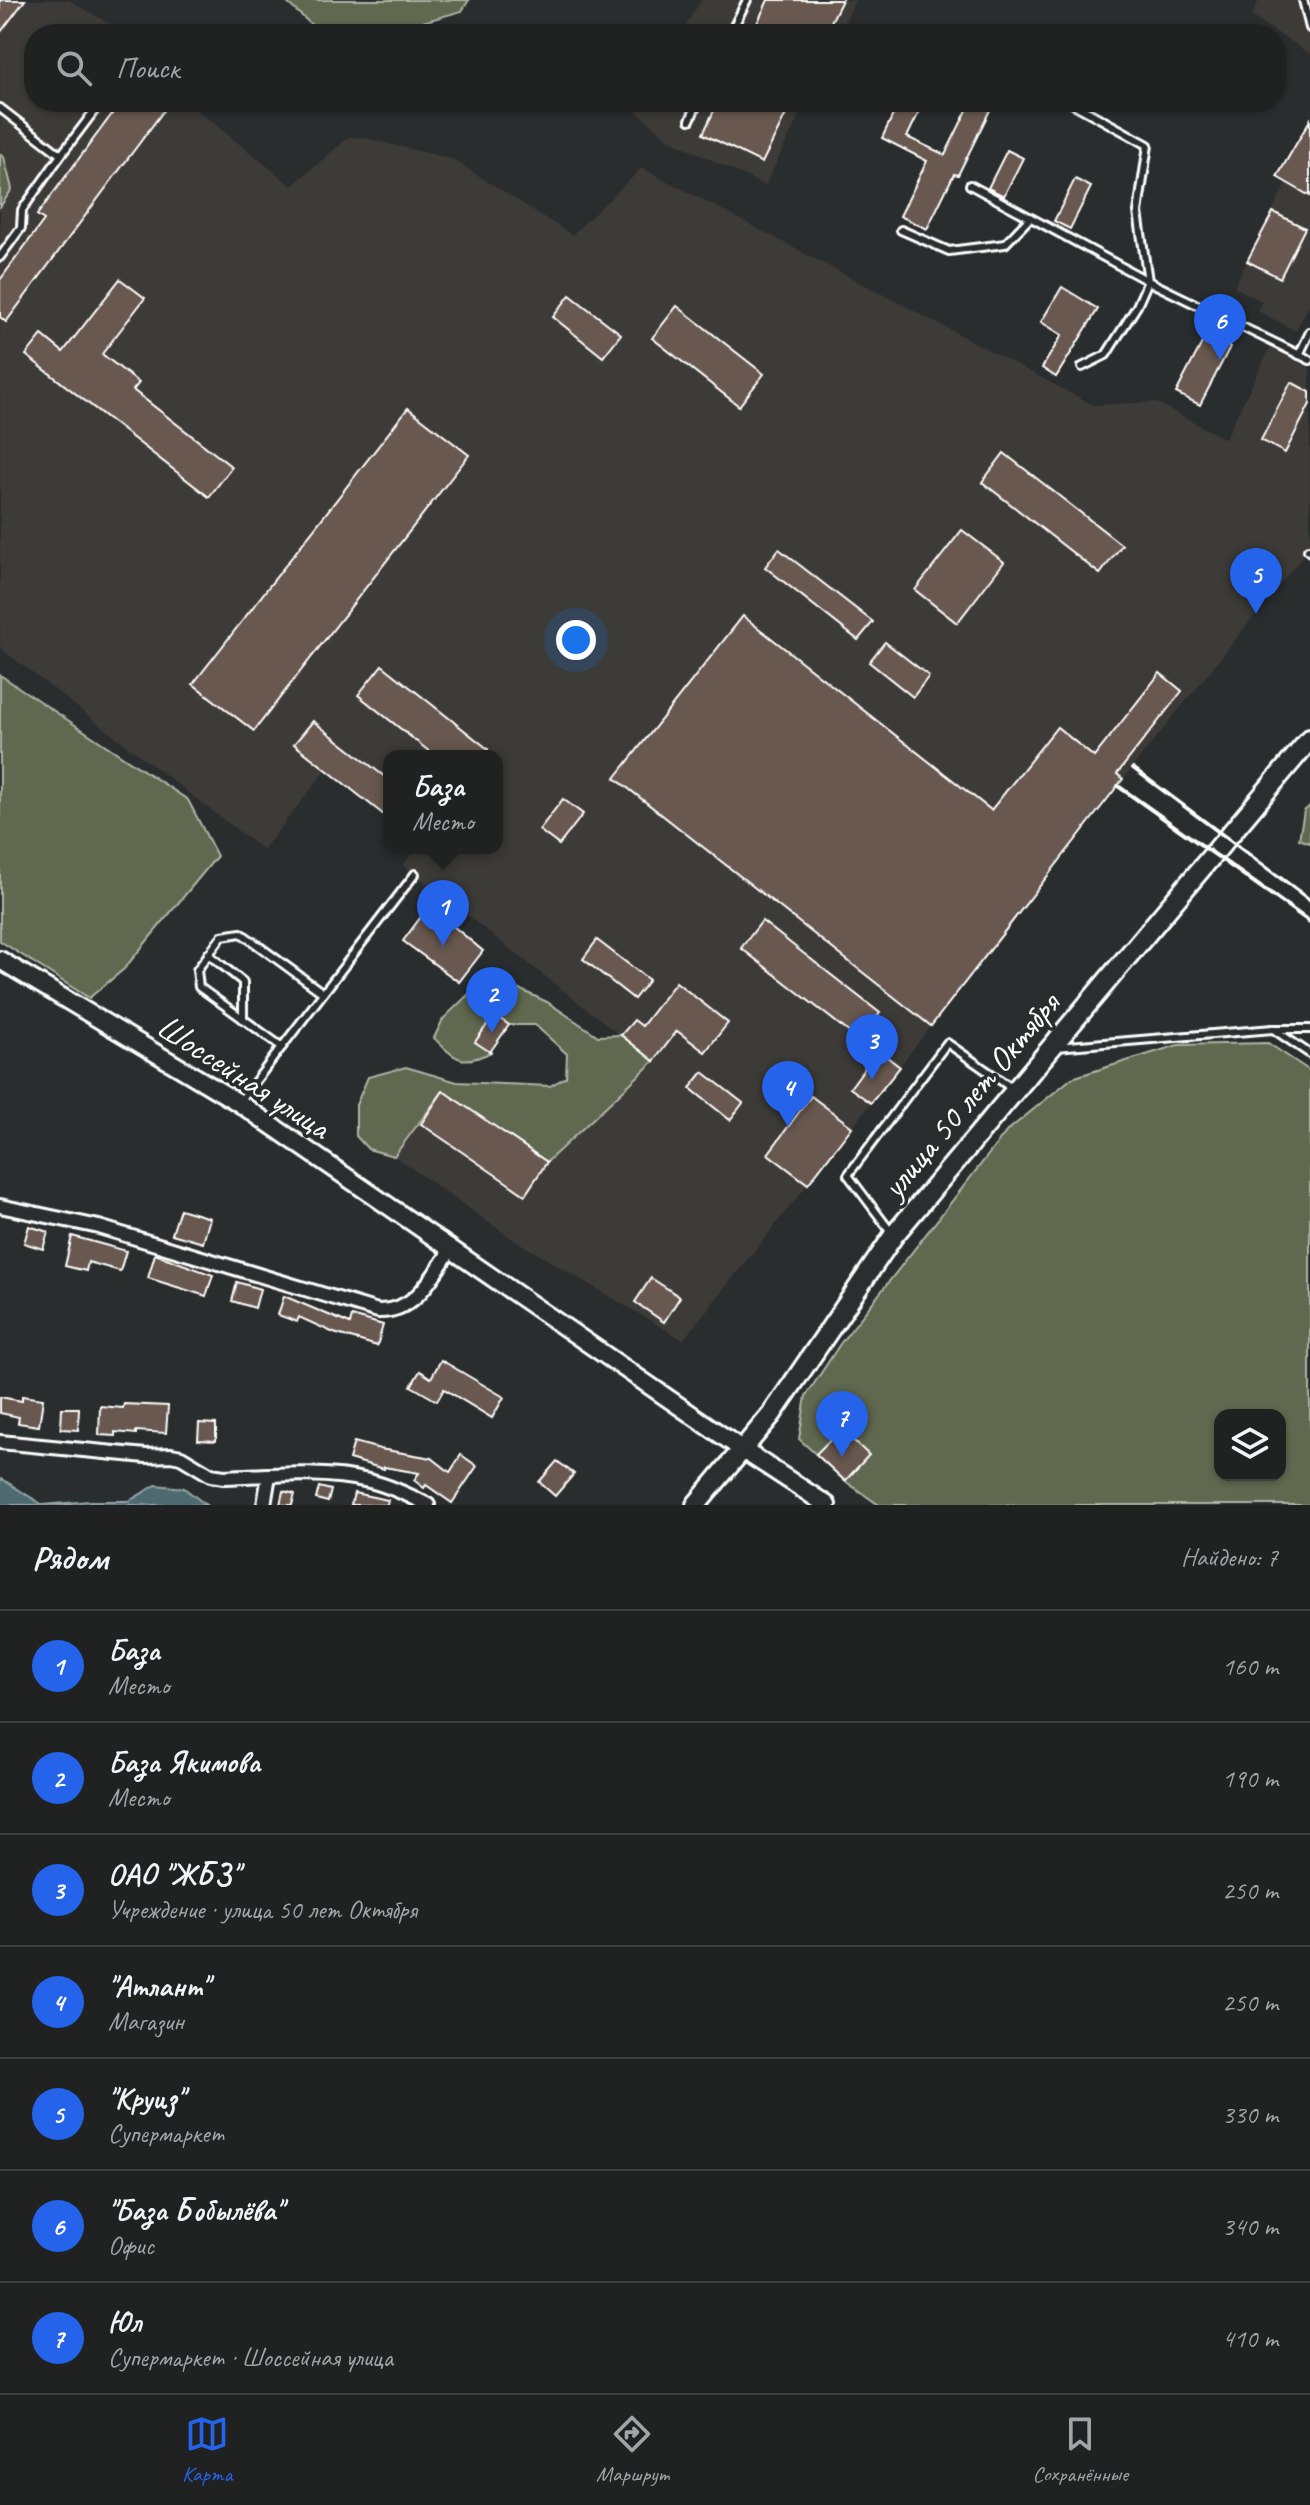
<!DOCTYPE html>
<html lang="ru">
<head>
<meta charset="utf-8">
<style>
	:root { --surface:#202222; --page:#2d2f2f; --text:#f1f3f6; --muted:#a2a4a5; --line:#3d3f40; --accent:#2563eb }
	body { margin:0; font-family:Caveat,sans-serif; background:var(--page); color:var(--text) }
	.controls { position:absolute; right:24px; bottom:24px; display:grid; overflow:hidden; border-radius:16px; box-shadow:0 2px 6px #0004 }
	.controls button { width:72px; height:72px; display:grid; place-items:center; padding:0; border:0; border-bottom:2px solid var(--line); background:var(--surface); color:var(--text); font:40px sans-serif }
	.you { position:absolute; left:576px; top:640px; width:28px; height:28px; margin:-20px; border:6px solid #fff; border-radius:50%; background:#1a73e8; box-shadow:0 0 0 12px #1a73e833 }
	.badge { display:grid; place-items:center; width:52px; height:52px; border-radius:50%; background:var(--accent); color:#fff; font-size:26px; font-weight:700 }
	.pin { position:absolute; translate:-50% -66px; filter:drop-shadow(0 2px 4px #0008) }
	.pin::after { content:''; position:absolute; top:42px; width:28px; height:24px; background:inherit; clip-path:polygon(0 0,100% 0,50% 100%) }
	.popup { position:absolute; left:383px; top:750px; width:120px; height:104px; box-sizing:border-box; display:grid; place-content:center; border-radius:16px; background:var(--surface); filter:drop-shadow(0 2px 6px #0005); font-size:26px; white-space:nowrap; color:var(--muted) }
	.popup b { font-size:30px; color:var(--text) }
	.popup::after { content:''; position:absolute; left:50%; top:100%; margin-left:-16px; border:16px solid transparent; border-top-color:var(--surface) }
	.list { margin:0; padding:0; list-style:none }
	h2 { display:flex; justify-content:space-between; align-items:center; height:104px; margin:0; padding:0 32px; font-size:34px }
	h2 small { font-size:26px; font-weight:400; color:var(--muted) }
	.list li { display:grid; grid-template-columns:52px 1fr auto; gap:24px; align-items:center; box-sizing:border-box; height:112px; padding:0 32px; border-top:2px solid var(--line) }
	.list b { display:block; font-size:30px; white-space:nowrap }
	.list p { margin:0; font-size:26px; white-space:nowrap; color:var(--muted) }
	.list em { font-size:26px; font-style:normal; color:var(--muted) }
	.icon { flex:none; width:44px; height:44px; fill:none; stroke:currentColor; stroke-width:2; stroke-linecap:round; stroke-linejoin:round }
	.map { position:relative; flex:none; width:1310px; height:1505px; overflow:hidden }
	.search { position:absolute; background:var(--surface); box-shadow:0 2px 6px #0004; left:24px; right:24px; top:24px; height:88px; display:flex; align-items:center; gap:20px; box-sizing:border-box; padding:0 28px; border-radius:32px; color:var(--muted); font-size:30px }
	.sheet { height:888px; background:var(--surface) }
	nav { display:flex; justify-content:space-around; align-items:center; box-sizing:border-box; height:112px; border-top:2px solid var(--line); background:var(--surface); font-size:22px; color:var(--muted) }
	nav a { display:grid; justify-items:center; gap:4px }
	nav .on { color:var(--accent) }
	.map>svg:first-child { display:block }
	.built { fill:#3d3a38 }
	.green { fill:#61684f; stroke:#b0b4a7; stroke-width:2; fill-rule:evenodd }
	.water { fill:#4d6b71; stroke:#94a6aa; stroke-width:2 }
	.building { fill:#68594f; stroke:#fff; stroke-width:2 }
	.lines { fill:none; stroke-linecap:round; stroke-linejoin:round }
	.service-casing { stroke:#fff; stroke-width:12 }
	.minor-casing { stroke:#fff; stroke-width:18 }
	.tertiary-casing { stroke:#fff; stroke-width:22 }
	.secondary-casing { stroke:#fff; stroke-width:24 }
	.service { stroke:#2a2d2e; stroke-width:6 }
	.minor { stroke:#2a2d2e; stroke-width:12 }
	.tertiary { stroke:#2a2d2e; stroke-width:16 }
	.secondary { stroke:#2a2d2e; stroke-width:18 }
	.rail { stroke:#fff; stroke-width:4 }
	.labels { text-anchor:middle; stroke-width:7; stroke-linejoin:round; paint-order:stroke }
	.street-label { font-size:34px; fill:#fff; stroke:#2a2d2e }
</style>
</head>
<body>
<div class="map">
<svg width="1310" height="1505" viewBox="0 0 1310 1505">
	<rect width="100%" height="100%" fill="#2a2d2e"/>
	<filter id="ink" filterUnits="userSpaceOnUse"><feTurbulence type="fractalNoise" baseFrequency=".0125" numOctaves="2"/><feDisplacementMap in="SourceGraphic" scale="16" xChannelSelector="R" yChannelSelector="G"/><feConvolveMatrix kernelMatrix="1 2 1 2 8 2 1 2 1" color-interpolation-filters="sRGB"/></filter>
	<g filter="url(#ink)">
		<g class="built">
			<polygon points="0,0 68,0 128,34 34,34 34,102 187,102 292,186 349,137 364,138 452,159 572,235 642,168 1093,405 1155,402 1225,439 1270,348 1310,368 1310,547 1123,779 808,1184 683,1340 511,1238 394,1156 421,1124 443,1091 547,1162 653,1061 403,865 416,848 497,848 497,756 389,756 389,819 326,770 263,850 0,648"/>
			<polygon points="701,0 855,0 839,34 681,34"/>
			<polygon points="1259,0 1310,0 1310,54 1251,16"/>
			<polygon points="643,102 806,102 765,186 669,139 637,112"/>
			<polygon points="1310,120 1310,303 1296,331 1258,311 1262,301 1234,287 1286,183 1277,177"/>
		</g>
		<g class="green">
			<polygon points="284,0 469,0 462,11 380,34 322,34"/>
			<polygon points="0,154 4,157 12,189 0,207"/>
			<polygon points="0,675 188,800 217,856 124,969 89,998 0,941"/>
			<polygon points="1310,806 1310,843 1299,839 1304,811"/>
			<path d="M473,990H521L547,1002L598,1036L621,1035L654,1061L547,1162L443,1091L394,1156L368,1149L356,1136V1105L368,1077L406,1067L457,1082L550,1086L566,1077L567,1054L535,1025H509L494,1015L476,1041L491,1052C462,1067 455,1059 434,1038L443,1019Z"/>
			<path d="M1268,1043L1310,1071V1505H879L845,1481L799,1439L806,1396L840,1344L1007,1131L1072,1078L1178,1045ZM1220,1415H1280V1475H1220Z"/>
		</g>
		<polygon class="water" points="2,1479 43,1505 90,1501 129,1501 156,1485 184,1488 206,1505 0,1505 0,1481"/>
		<g class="building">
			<polygon points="0,0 25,0 0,33"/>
			<polygon points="768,0 842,0 825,34 752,34"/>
			<polygon points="121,102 170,102 6,322 0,317 0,280 44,220 37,215"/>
			<polygon points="718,102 792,102 762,163 703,134"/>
			<polygon points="899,102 924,102 907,137 945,155 971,102 994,102 958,175 954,174 927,229 900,216 927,161 882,138"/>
			<polygon points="1310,120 1310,196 1277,177"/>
			<polygon points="1007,150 1023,158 1004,196 988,188"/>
			<polygon points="1075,179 1091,187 1070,229 1054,221"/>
			<polygon points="1273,212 1305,228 1280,278 1247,261"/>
			<polygon points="120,279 145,298 102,354 139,383 133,390 232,467 209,497 26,355 42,335 63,352"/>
			<polygon points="1062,287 1098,309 1056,377 1042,368 1062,335 1041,322"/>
			<polygon points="570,295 621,334 603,357 553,317"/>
			<polygon points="677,306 764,374 739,406 652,338"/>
			<polygon points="1206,335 1230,347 1200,405 1176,393"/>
			<polygon points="1291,382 1310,392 1310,404 1285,453 1261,440"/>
			<polygon points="408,408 469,455 254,731 193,684"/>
			<polygon points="1004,453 1122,545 1100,574 982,482"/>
			<polygon points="962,530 1004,562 957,623 915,590"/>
			<polygon points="779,549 873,622 858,640 765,567"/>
			<polygon points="743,616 991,810 1057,727 1094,757 1160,673 1182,691 1117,774 1123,779 931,1026 615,778"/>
			<polygon points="885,642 929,676 913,697 869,662"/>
			<polygon points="382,665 488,749 483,756 435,756 358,695"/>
			<polygon points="313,721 389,780 389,819 294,744"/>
			<polygon points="563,799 583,814 559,845 539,830"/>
			<polygon points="429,906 483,951 459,982 403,941"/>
			<polygon points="762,921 880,1013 859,1040 741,948"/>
			<polygon points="597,940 649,980 634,999 583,959"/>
			<polygon points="676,982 728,1023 705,1052 677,1031 654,1061 621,1035 634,1020 642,1026"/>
			<polygon points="494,1015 509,1025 490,1052 475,1042"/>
			<polygon points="878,1050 900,1067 871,1103 850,1088"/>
			<polygon points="703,1072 743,1103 730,1120 690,1088"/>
			<polygon points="443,1091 547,1162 525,1195 421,1124"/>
			<polygon points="811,1096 852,1127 808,1184 768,1154"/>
			<polygon points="180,1209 210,1218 203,1243 172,1234"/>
			<polygon points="29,1226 48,1232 43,1249 24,1243"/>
			<polygon points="72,1236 126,1251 120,1271 88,1262 86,1271 65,1266"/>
			<polygon points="155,1254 213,1275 206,1296 148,1278"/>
			<polygon points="651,1278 680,1297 664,1322 635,1302"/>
			<polygon points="237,1282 260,1289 255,1308 232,1301"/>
			<polygon points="284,1296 350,1324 352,1316 383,1325 377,1346 334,1333 299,1317 297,1322 278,1315"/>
			<polygon points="441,1360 504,1397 492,1418 444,1389 437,1401 411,1386 420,1371 431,1378"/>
			<polygon points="22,1396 43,1399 39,1426 18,1423 19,1417 0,1413 0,1397 22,1401"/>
			<polygon points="124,1404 168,1406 166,1433 136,1431 136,1434 115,1432 115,1436 99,1435 100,1406 123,1408"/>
			<polygon points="62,1408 79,1408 78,1430 61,1429"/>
			<polygon points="199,1423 216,1424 216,1441 198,1440"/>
			<polygon points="841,1429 869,1455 845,1481 816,1454"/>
			<polygon points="354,1442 380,1449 432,1458 450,1472 461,1455 477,1466 452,1503 426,1485 424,1488 414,1480 419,1473 384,1467 384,1469 349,1459"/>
			<polygon points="557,1461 574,1474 555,1496 539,1482"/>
			<polygon points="319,1487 331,1490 328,1502 316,1499"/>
			<polygon points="283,1491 295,1494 292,1505 280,1505"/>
			<polygon points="354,1493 388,1500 387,1505 351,1505"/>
		</g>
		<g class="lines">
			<g class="service-casing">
				<g id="service">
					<polyline points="1303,0 1310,28"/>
					<polyline points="730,34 747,0"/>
					<polyline points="1070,102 1148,145 1138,212 1148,281 1137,306 1106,355 1082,367"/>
					<polyline points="0,108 61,155 101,102"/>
					<polyline points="690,120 698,102"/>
					<polyline points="970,185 1148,281 1310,360"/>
					<polyline points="901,230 949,251 1005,244 1030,218"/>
					<polyline points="0,257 21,228 22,210 61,155"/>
					<polyline points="1299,355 1310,332"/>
					<polyline points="1308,550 1310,552"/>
					<polyline points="208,954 243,982 243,1019"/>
					<polyline points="1273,1029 1310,1054"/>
					<polyline points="282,1047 199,987 197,970 222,936 241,933 323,993"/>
					<polyline points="1056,1047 1273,1029 1310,1029"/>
					<polyline points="241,1100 415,874"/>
					<polyline points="891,1232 848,1175 947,1043 1013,1089"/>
				</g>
			</g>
			<g class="minor-casing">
				<g id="minor">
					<path d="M0,1206L99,1227L378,1311C416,1312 432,1277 451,1249"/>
					<path d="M0,1442L146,1456L171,1455L181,1457L211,1475L224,1477C271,1475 323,1470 369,1481C390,1486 409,1495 428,1505"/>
					<polyline points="264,1505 269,1475"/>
				</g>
			</g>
			<g class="tertiary-casing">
				<polyline id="tertiary" points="0,960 239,1103 743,1450 827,1505"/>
			</g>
			<g class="secondary-casing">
				<polyline id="secondary" points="696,1505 772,1414 894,1235 1310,739"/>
			</g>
			<use href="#service" class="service"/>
			<use href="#minor" class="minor"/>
			<use href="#tertiary" class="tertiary"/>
			<use href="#secondary" class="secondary"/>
			<g class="rail">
				<polyline points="1133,768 1310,900"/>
				<polyline points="1118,786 1310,922"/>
			</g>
		</g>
	</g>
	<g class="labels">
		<g class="street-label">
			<text transform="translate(244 1076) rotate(33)" y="12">Шоссейная улица</text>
			<text transform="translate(970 1095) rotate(-50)" y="12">улица 50 лет Октября</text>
		</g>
	</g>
</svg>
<div class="controls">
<button><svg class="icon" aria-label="layers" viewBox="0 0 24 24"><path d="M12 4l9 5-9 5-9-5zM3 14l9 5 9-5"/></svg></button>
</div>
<div class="you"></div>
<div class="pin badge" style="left:443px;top:946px">1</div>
<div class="popup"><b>База</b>Место</div>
<div class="pin badge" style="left:492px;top:1033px">2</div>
<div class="pin badge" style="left:872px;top:1080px">3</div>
<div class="pin badge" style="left:788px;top:1127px">4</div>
<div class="pin badge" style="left:1256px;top:614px">5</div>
<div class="pin badge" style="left:1220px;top:360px">6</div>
<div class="pin badge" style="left:842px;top:1457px">7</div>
<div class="search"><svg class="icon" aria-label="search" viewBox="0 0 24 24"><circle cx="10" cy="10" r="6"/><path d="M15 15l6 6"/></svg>Поиск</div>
</div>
<section class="sheet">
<h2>Рядом<small>Найдено: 7</small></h2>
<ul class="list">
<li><span class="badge">1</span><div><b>База</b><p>Место</p></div><em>160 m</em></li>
<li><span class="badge">2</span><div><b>База Якимова</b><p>Место</p></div><em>190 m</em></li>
<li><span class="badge">3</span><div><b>ОАО &quot;ЖБЗ&quot;</b><p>Учреждение · улица 50 лет Октября</p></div><em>250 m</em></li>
<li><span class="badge">4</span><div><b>&quot;Атлант&quot;</b><p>Магазин</p></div><em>250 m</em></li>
<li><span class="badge">5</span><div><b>&quot;Круиз&quot;</b><p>Супермаркет</p></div><em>330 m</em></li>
<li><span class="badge">6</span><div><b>&quot;База Бобылёва&quot;</b><p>Офис</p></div><em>340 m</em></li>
<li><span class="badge">7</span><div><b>Юл</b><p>Супермаркет · Шоссейная улица</p></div><em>410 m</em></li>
</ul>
</section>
<nav>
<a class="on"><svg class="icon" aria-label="map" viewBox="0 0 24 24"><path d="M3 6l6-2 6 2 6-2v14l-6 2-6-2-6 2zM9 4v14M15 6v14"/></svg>Карта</a>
<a><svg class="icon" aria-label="directions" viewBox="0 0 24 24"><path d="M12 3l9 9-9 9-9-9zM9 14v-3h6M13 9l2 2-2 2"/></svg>Маршрут</a>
<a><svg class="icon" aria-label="saved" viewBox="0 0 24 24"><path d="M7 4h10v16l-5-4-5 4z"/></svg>Сохранённые</a>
</nav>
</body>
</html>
